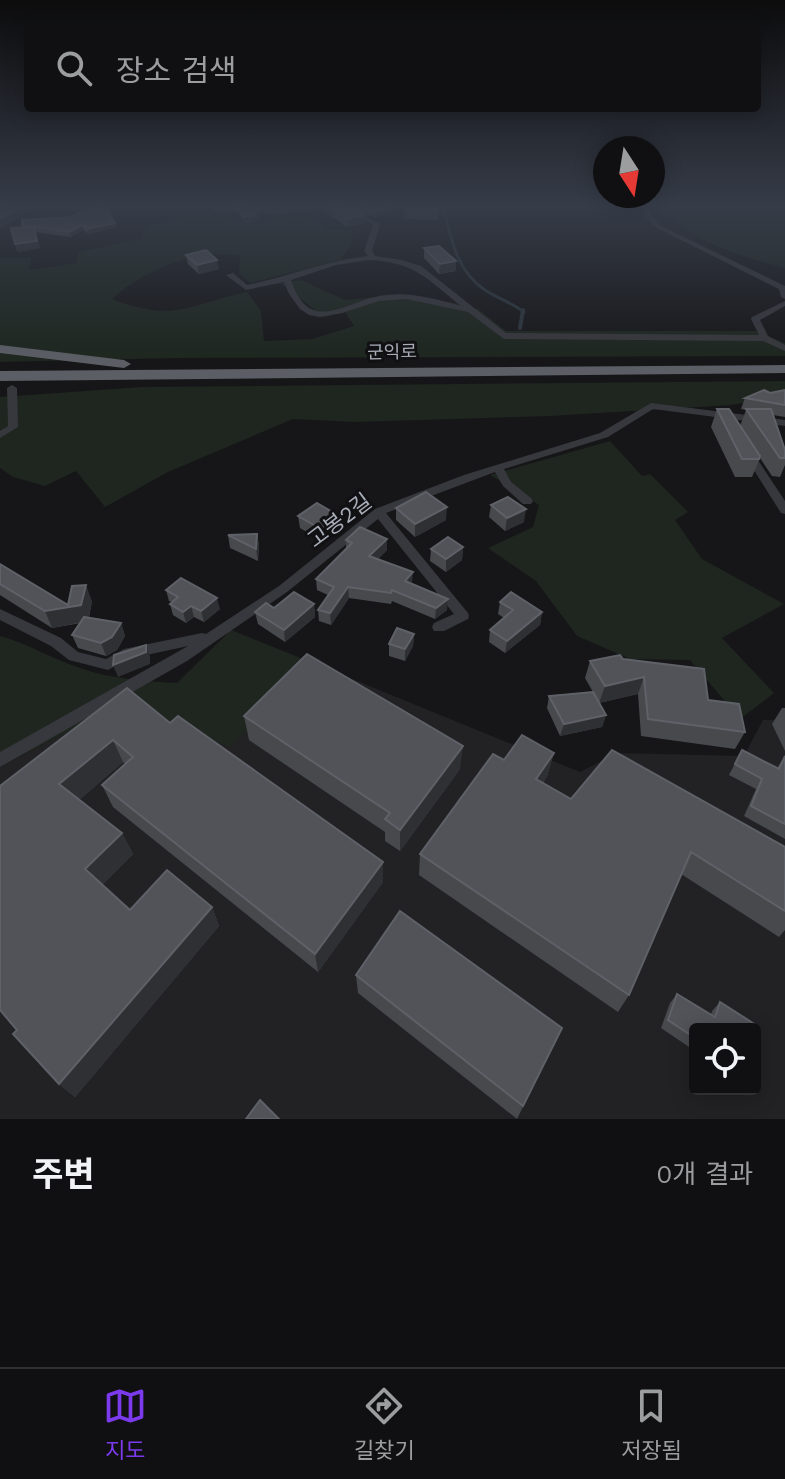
<!DOCTYPE html>
<html lang="ko">
<head>
<meta charset="utf-8">
<style>
	:root { --surface:#101012; --page:#1e1e20; --text:#f1f3f6; --muted:#9c9d9f; --line:#303032; --accent:#7c3aed }
	body { margin:0; font-family:"Work Sans","Noto Sans KR",sans-serif; background:var(--page); color:var(--text) }
	.controls { position:absolute; right:24px; bottom:24px; display:grid; overflow:hidden; border-radius:8px; box-shadow:0 4px 20px #0003 }
	.controls button { width:72px; height:72px; display:grid; place-items:center; padding:0; border:0; border-bottom:2px solid var(--line); background:var(--surface); color:var(--text); font:40px sans-serif }
	.compass { position:absolute; left:593px; top:136px; width:72px; height:72px; border-radius:50%; background:var(--surface); box-shadow:0 4px 20px #0003; rotate:168deg }
	.list { margin:0; padding:0; list-style:none }
	h2 { display:flex; justify-content:space-between; align-items:center; height:104px; margin:0; padding:0 32px; font-size:34px }
	h2 small { font-size:26px; font-weight:400; color:var(--muted) }
	.icon { flex:none; width:44px; height:44px; fill:none; stroke:currentColor; stroke-width:2; stroke-linecap:round; stroke-linejoin:round }
	.map { position:relative; flex:none; width:785px; height:1119px; overflow:hidden }
	.search { position:absolute; background:var(--surface); box-shadow:0 4px 20px #0003; left:24px; right:24px; top:24px; height:88px; display:flex; align-items:center; gap:20px; box-sizing:border-box; padding:0 28px; border-radius:8px; color:var(--muted); font-size:30px }
	.sheet { height:248px; background:var(--surface) }
	nav { display:flex; justify-content:space-around; align-items:center; box-sizing:border-box; height:112px; border-top:2px solid var(--line); background:var(--surface); font-size:22px; color:var(--muted) }
	nav a { display:grid; justify-items:center; gap:4px }
	nav .on { color:var(--accent) }
	.map>svg:first-child { display:block }
	.built { fill:#222225; fill-rule:evenodd }
	.green { fill:#1e261f }
	.lines { fill:none; stroke-linecap:round; stroke-linejoin:round }
	.stream-far1 { stroke:#2c353c; stroke-width:3 }
	.stream { stroke:#2c353c; stroke-width:4 }
	.minor { fill:#37383d; fill-rule:evenodd }
	.trunk { fill:#5b5e65; fill-rule:evenodd }
	.wall { fill:#47494d }
	.shaded-wall { fill:#2f3033 }
	.building { fill:#525359; stroke:#5f6168; stroke-width:2 }
	.labels { text-anchor:middle; stroke-width:6; stroke-linejoin:round; paint-order:stroke }
	.far-street-label { font-size:18px; fill:#a8adb8; stroke:#111113 }
	.street-label { font-size:22px; fill:#a8adb8; stroke:#111113 }
</style>
</head>
<body>
<div class="map">
<svg width="785" height="1119" viewBox="0 0 785 1119">
	<rect width="100%" height="100%" fill="#161618"/>
	<path class="built" d="M318,665L580,772L617,753L744,756L763,720H785V1119H0V767L81,725ZM695,1029H755V1089H695Z"/>
	<g class="green">
		<path d="M663,205H785V268C742,256 690,244 663,205Z"/>
		<path d="M195,212L226,213L227,219C268,230 300,199 325,229L352,230L353,243L340,260L250,283L239,273L240,256C197,248 144,270 112,299C176,323 186,305 247,292L261,311L264,341L312,339L354,326L345,312L324,317L280,283L301,280L345,300L403,294L459,304L478,309L506,331H755L785,343V356L178,358L0,362V258H31L30,270L77,263L78,252L140,239L146,227Z"/>
		<polygon points="785,381 785,396 731,405 550,416 356,422 293,419 168,472 105,507 76,471 45,486 13,477 0,468 0,397 142,387"/>
		<polygon points="610,441 642,476 650,474 688,512 675,520 702,559 784,604 722,638 774,693 740,719 690,660 630,659 577,636 536,581 488,548 533,527 539,505 490,475"/>
		<path d="M231,630L318,665L229,747L130,705L81,725L0,767V636C29,644 54,660 83,669C113,679 145,681 177,683Z"/>
	</g>
	<g class="lines">
		<path class="stream-far1" d="M443,206C451,238 456,271 485,290C497,298 514,304 524,312"/>
		<polyline class="stream" points="520,328 523,310"/>
		<g class="minor">
			<polygon points="244,205 250,205 250,208 280,210 320,205 335,205 280,214 246,212 243,210"/>
			<polygon points="641,205 647,205 651,215 661,226 785,286 785,299 781,297 779,289 657,228 645,216"/>
			<path d="M349,209H353L380,224L372,251L375,256L402,260L421,266L506,333L759,335L751,319L752,317L785,301V306L760,320L768,336L785,345V351L763,341L504,339L468,312L406,299L379,301L342,313L320,317L309,315L300,309L289,294L284,282L246,290L226,275L233,273L247,285C288,277 327,260 368,256L364,251L373,225L349,211ZM369,260C415,262 427,279 461,306C437,299 411,292 386,295C347,299 310,338 291,280L336,265Z"/>
			<polygon points="12,385 17,388 18,427 0,438 0,431 8,426 7,388"/>
			<polygon points="651,403 785,420 785,426 653,409 608,437 504,469 511,482 531,498 533,501 531,504 523,504 503,486 495,472 386,513 468,613 469,616 468,619 444,631 434,631 432,627 434,623 454,614 378,519 287,592 187,661 0,767 0,752 188,646 128,659 108,670 69,660 51,646 0,620 0,609 61,638 78,652 106,659 124,649 202,633 206,634 279,586 375,509 464,475 600,433"/>
			<polygon points="750,453 754,454 785,501 785,514 781,513 745,456"/>
		</g>
		<g class="trunk">
			<polygon points="0,345 124,360 131,364 124,368 0,353"/>
			<polygon points="785,365 785,373 0,381 0,371"/>
		</g>
	</g>
	<g class="wall">
		<polygon points="212,205 242,205 242,206 259,209 260,216 253,222 245,223 238,212 213,211"/>
		<polygon points="324,205 334,205 356,209 345,205 391,205 394,211 375,217 358,210 365,215 365,223 347,227 324,211"/>
		<polygon points="404,205 439,211 439,220 404,219"/>
		<polygon points="115,223 117,227 89,234 83,230 71,237 35,232 40,248 17,252 23,228 22,225"/>
		<polygon points="424,248 456,261 456,271 439,274 424,258"/>
		<polygon points="186,255 219,269 199,274 188,264"/>
		<polygon points="785,390 785,417 773,415 785,450 785,465 780,477 772,476 760,458 752,477 735,477 711,427 717,409 740,426 746,410 741,409 745,398"/>
		<polygon points="491,505 524,522 505,531 489,517"/>
		<polygon points="396,508 446,520 415,537 396,520"/>
		<polygon points="298,516 340,528 322,541 300,528"/>
		<polygon points="257,534 259,546 258,561 230,548 228,535"/>
		<polygon points="387,539 387,550 378,559 412,583 447,610 435,619 392,601 391,604 349,598 331,625 319,621 318,610 328,595 317,590 316,579 346,549 346,540"/>
		<polygon points="463,547 462,560 446,572 430,561 431,549"/>
		<polygon points="0,564 68,605 92,601 89,618 121,623 125,636 117,650 106,656 78,648 72,635 81,623 52,628 0,595"/>
		<polygon points="166,590 220,609 204,622 194,617 186,623 173,615 170,604 172,602 169,601"/>
		<polygon points="500,602 542,612 540,625 505,653 489,642 490,630 504,618 498,614"/>
		<polygon points="314,604 315,617 285,642 258,624 255,612 274,608"/>
		<polygon points="414,634 413,646 405,661 389,656 389,644"/>
		<polygon points="623,659 708,700 745,732 735,749 641,736 638,694 599,703 606,715 602,727 560,736 547,708 549,696 593,692 585,678 590,661"/>
		<polygon points="127,688 170,723 383,862 383,882 318,972 113,807 102,785 125,764 123,762 79,800 122,833 133,854 102,885 130,910 212,907 219,926 75,1097 59,1084 17,1030 0,786"/>
		<polygon points="782,708 785,708 785,751 772,724"/>
		<polygon points="244,716 460,769 400,851 385,841 385,832 249,740"/>
		<polygon points="742,750 777,768 785,756 785,839 744,816 756,789 729,775"/>
		<polygon points="554,753 547,776 543,783 571,799 785,847 785,930 779,937 681,874 629,995 618,1012 419,875 420,854 504,760"/>
		<polygon points="356,975 562,1028 517,1119 358,993"/>
		<polygon points="677,994 711,1015 712,1011 720,1002 756,1025 695,1029 695,1051 661,1028 670,1003"/>
	</g>
	<g class="shaded-wall">
		<polygon points="23,205 38,205 0,229 0,219"/>
		<polygon points="394,206 394,211 375,217 375,212"/>
		<polygon points="259,209 260,216 253,222 245,223 244,216"/>
		<polygon points="365,215 365,223 347,227 347,219"/>
		<polygon points="115,223 117,227 89,234 87,229"/>
		<polygon points="82,225 83,230 71,237 69,232"/>
		<polygon points="34,227 40,248 17,252 15,244"/>
		<polygon points="217,260 219,269 199,274 197,265"/>
		<polygon points="456,261 456,271 439,274 440,264"/>
		<polygon points="447,507 446,520 415,537 415,524"/>
		<polygon points="526,509 524,522 505,531 507,518"/>
		<polygon points="339,516 340,528 322,541 321,529"/>
		<polygon points="257,534 259,546 258,561 256,549"/>
		<polygon points="387,539 387,550 369,567 369,556"/>
		<polygon points="463,547 462,560 446,572 446,559"/>
		<polygon points="413,572 412,583 405,592 405,581"/>
		<polygon points="86,585 92,601 88,621 52,628 45,611 81,605"/>
		<polygon points="348,587 349,598 331,625 330,613"/>
		<polygon points="217,598 220,609 204,622 201,611"/>
		<polygon points="448,599 447,610 435,619 436,608"/>
		<polygon points="314,604 315,617 285,642 284,630"/>
		<polygon points="191,606 194,617 186,623 183,612"/>
		<polygon points="542,612 540,625 505,653 507,641"/>
		<polygon points="121,623 125,636 117,650 106,656 101,643"/>
		<polygon points="414,634 413,646 405,661 405,649"/>
		<polygon points="146,645 150,657 150,664 118,677 113,665"/>
		<polygon points="644,677 638,694 599,703 605,686"/>
		<polygon points="606,715 602,727 560,736 564,724"/>
		<polygon points="113,740 123,762 72,806 59,784"/>
		<polygon points="463,746 460,769 400,851 400,830"/>
		<polygon points="554,753 547,776 531,801 536,779"/>
		<polygon points="122,833 133,854 98,889 85,869"/>
		<polygon points="383,862 383,882 318,972 315,954"/>
		<polygon points="212,907 219,926 75,1097 59,1084"/>
	</g>
	<g class="building">
		<polygon points="3,205 23,205 0,219 0,207"/>
		<polygon points="222,205 241,205 240,206 259,209 252,216 244,216 237,206"/>
		<polygon points="327,205 334,205 357,210 365,215 347,219"/>
		<polygon points="356,205 391,205 394,206 375,212"/>
		<polygon points="404,205 438,205 439,211 405,209"/>
		<polygon points="105,206 115,223 87,229 82,225 69,232 22,225 22,220 72,217 84,209"/>
		<polygon points="34,227 37,241 15,244 11,228"/>
		<polygon points="439,246 456,261 440,264 424,248"/>
		<polygon points="206,250 217,260 197,265 186,255"/>
		<polygon points="764,390 770,393 785,390 785,405 745,398"/>
		<polygon points="717,409 729,409 760,456 759,459 742,459"/>
		<polygon points="746,409 771,409 785,450 785,458 780,458"/>
		<polygon points="426,492 447,507 415,524 396,508"/>
		<polygon points="508,497 526,509 507,518 491,505"/>
		<polygon points="317,503 339,516 321,529 298,516"/>
		<polygon points="360,527 387,539 369,556 413,572 405,581 448,599 436,608 392,590 391,593 348,587 330,613 318,610 334,587 316,579 352,543 346,540"/>
		<polygon points="257,534 256,549 228,535"/>
		<polygon points="448,537 463,547 446,559 431,549"/>
		<polygon points="0,564 68,605 72,586 86,585 81,605 45,611 0,584"/>
		<polygon points="181,578 217,598 201,611 191,606 183,612 170,604 178,597 166,590"/>
		<polygon points="294,592 314,604 284,630 255,612 266,603 274,608"/>
		<polygon points="511,592 542,612 507,641 490,630 513,610 500,602"/>
		<polygon points="84,617 121,623 112,637 101,643 72,635"/>
		<polygon points="397,628 414,634 405,649 389,644"/>
		<polygon points="146,645 146,652 113,665 114,655"/>
		<polygon points="307,654 463,746 400,830 385,819 390,813 244,716"/>
		<polygon points="620,655 623,659 704,669 708,700 739,704 745,732 648,719 644,677 605,686 590,661"/>
		<polygon points="127,688 170,723 178,716 383,862 315,954 102,785 133,757 113,740 59,784 122,833 85,869 130,910 167,870 212,907 59,1084 13,1034 17,1030 0,1010 0,786"/>
		<polygon points="593,692 606,715 564,724 549,696"/>
		<polygon points="522,735 554,753 536,779 571,799 612,750 785,847 785,911 691,852 629,995 420,854 493,754 504,760"/>
		<polygon points="742,750 779,769 785,756 785,824 751,806 762,779 735,764"/>
		<polygon points="400,911 562,1028 523,1106 356,975"/>
		<polygon points="677,994 715,1017 720,1002 756,1025 754,1029 695,1029 695,1038 668,1020"/>
		<polygon points="260,1100 279,1119 246,1119"/>
	</g>
	<linearGradient id="sky" x2="0" y2="1"><stop stop-color="#0c0c0d"/><stop offset="0.57" stop-color="#363c48"/><stop offset="1" stop-color="#363c48" stop-opacity="0"/></linearGradient>
	<rect width="785" height="361" fill="url(#sky)"/>
	<g class="labels">
		<g class="far-street-label">
			<text transform="translate(392 352) rotate(-1)" y="6">군익로</text>
		</g>
		<g class="street-label">
			<text transform="translate(339 520) rotate(-37)" y="8">고봉2길</text>
		</g>
	</g>
</svg>
<div class="controls">
<button><svg class="icon" aria-label="locate" viewBox="0 0 24 24"><circle cx="12" cy="12" r="6"/><path d="M12 2v4M12 18v4M2 12h4M18 12h4"/></svg></button>
</div>
<svg class="compass" viewBox="-18 -18 36 36"><path d="M0-13l5 13h-10z" fill="#e53935"/><path d="M0 13l5-13h-10z" fill="#9c9d9f"/></svg>
<div class="search"><svg class="icon" aria-label="search" viewBox="0 0 24 24"><circle cx="10" cy="10" r="6"/><path d="M15 15l6 6"/></svg>장소 검색</div>
</div>
<section class="sheet">
<h2>주변<small>0개 결과</small></h2>
<ul class="list">
</ul>
</section>
<nav>
<a class="on"><svg class="icon" aria-label="map" viewBox="0 0 24 24"><path d="M3 6l6-2 6 2 6-2v14l-6 2-6-2-6 2zM9 4v14M15 6v14"/></svg>지도</a>
<a><svg class="icon" aria-label="directions" viewBox="0 0 24 24"><path d="M12 3l9 9-9 9-9-9zM9 14v-3h6M13 9l2 2-2 2"/></svg>길찾기</a>
<a><svg class="icon" aria-label="saved" viewBox="0 0 24 24"><path d="M7 4h10v16l-5-4-5 4z"/></svg>저장됨</a>
</nav>
</body>
</html>
